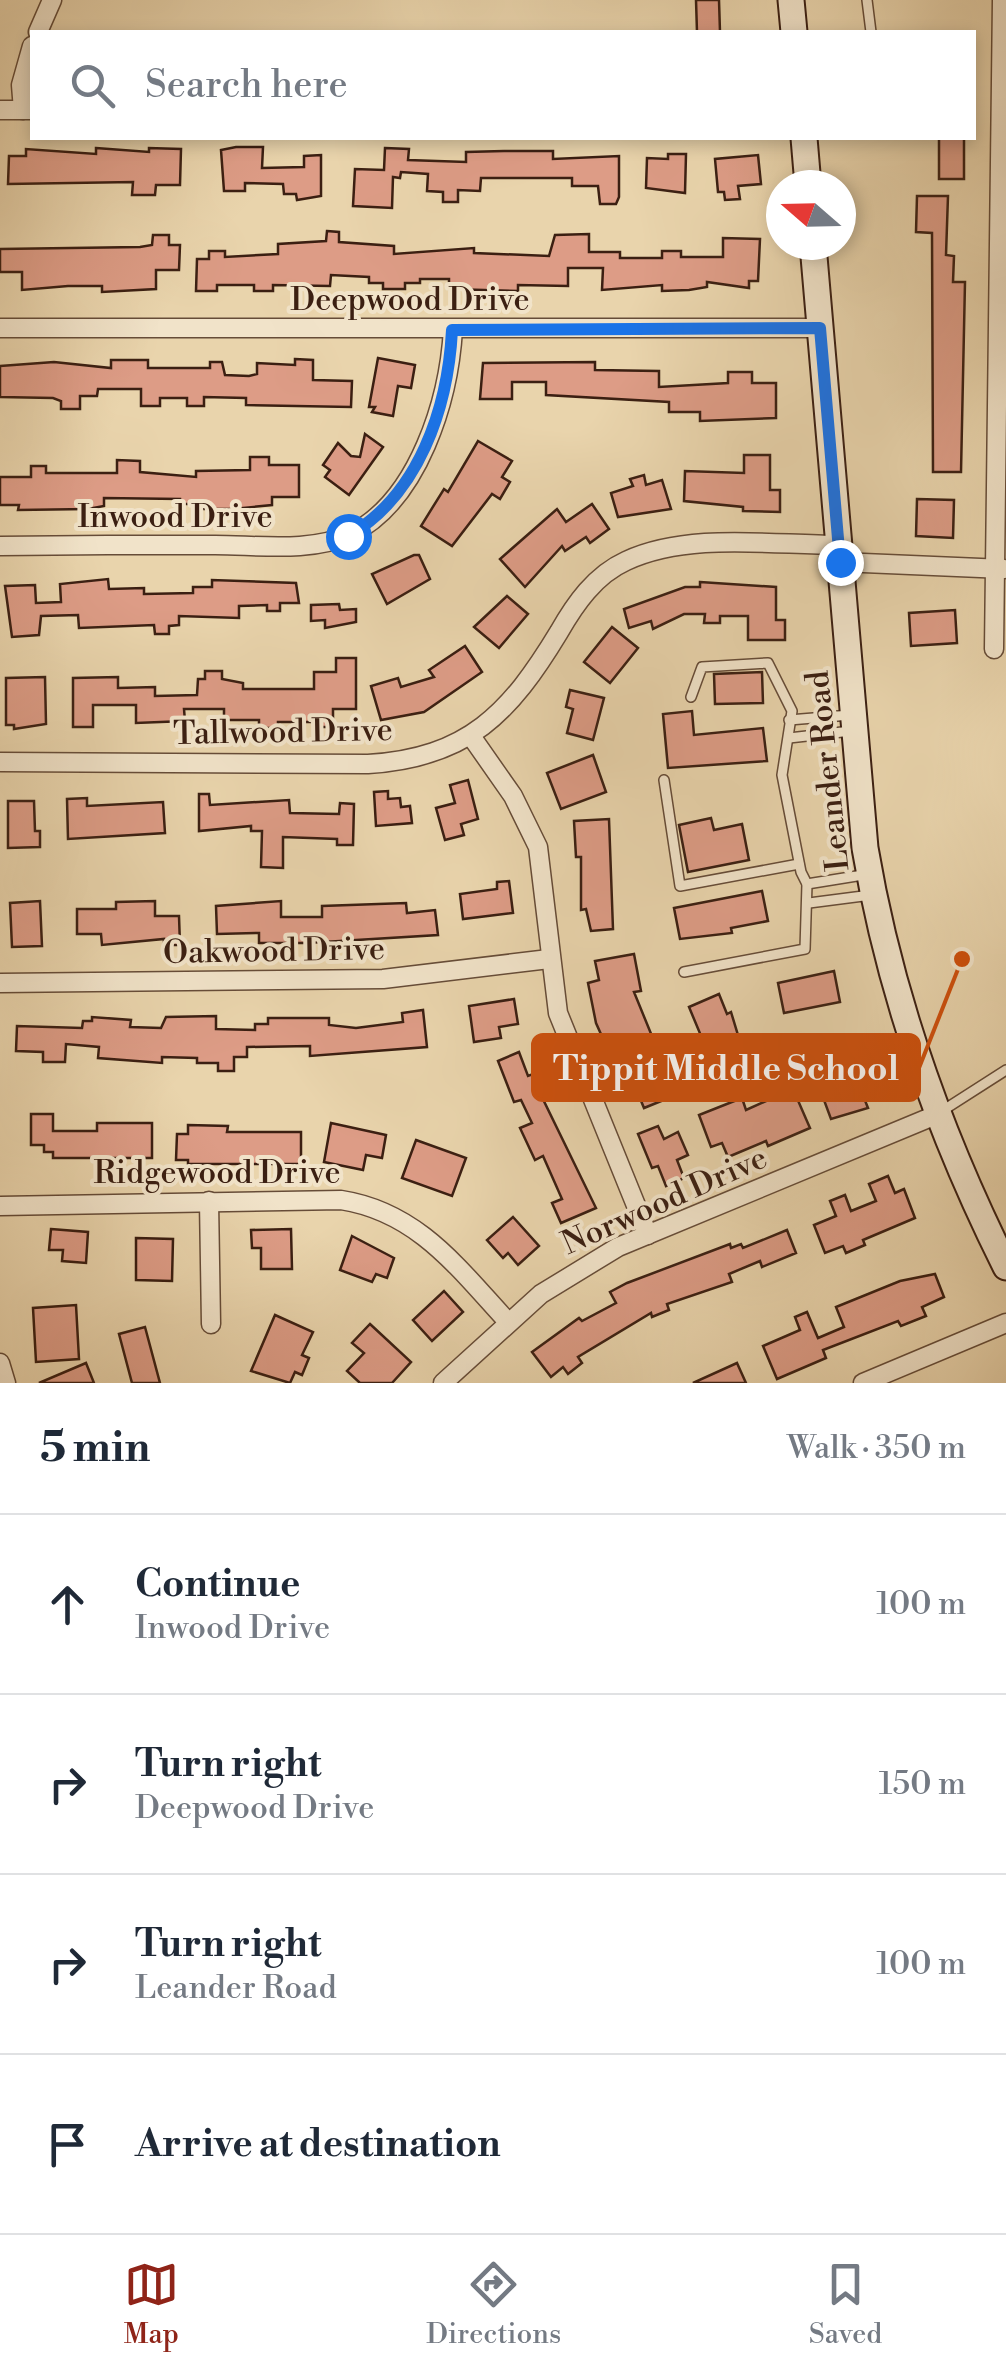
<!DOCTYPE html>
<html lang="en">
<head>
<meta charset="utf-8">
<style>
	:root { --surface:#fff; --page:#f2f2f3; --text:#1f2937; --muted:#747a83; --line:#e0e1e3; --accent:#8f2418 }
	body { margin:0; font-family:"Libre Bodoni",serif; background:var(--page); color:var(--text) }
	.compass { position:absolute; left:766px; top:170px; width:90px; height:90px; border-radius:50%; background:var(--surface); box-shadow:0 5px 15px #0003; rotate:290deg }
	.stop { position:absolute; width:30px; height:30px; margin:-22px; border:8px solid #1a73e8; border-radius:50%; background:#fff }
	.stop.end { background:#1a73e8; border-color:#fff; box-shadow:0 2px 10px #0008 }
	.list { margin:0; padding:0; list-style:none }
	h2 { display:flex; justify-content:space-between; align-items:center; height:130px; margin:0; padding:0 40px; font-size:42px }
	h2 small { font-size:32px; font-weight:400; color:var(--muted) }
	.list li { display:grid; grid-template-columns:65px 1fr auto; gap:30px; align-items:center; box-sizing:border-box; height:180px; padding:0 40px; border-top:2px solid var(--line) }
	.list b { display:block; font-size:38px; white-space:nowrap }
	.list p { margin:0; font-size:32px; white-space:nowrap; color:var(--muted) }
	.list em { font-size:32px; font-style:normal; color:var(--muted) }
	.icon { flex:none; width:55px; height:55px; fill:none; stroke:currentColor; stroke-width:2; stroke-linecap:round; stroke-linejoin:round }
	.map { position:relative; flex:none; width:1006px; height:1383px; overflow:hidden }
	.search { position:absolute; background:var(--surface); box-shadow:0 5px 15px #0003; left:30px; right:30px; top:30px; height:110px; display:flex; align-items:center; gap:25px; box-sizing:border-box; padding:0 35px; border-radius:0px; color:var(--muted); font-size:38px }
	.sheet { height:850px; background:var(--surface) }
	nav { display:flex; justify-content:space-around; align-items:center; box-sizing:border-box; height:140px; border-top:2px solid var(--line); background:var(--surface); font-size:28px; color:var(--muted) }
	nav a { display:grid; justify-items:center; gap:5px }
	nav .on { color:var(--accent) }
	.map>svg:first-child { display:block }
	.building { fill:#dd9c86; stroke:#3b1f12; stroke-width:2.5 }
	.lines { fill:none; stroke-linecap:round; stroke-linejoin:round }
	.service-casing { stroke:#664c38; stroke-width:12 }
	.minor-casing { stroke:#664c38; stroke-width:21 }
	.secondary-casing { stroke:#3b1f12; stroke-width:29 }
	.service { stroke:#f1e3c9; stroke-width:9 }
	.minor { stroke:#f1e3c9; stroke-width:18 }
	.secondary { stroke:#f1e3c9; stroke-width:25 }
	.route { stroke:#1a73e8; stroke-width:12 }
	.labels { text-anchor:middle; stroke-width:8; stroke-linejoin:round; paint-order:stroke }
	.street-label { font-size:32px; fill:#3b1f12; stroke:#f1e3c9 }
	.leader { fill:none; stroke:#ce500d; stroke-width:4 }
	.callout-dot { fill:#ce500d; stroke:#f1e3c9; stroke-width:4 }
	.callout { fill:#ce500d; stroke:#ce500d; stroke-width:4 }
	.callout-label { font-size:35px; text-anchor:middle; font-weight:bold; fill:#fff }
</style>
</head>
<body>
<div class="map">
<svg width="1006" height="1383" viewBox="0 0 1006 1383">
	<rect width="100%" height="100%" fill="#e9d4ac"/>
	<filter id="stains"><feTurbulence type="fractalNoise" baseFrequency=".002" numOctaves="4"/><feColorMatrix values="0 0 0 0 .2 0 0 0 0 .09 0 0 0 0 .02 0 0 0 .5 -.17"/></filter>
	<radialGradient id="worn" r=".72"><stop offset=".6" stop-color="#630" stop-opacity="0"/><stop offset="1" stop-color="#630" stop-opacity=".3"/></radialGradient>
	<g class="building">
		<polygon points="696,0 719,0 720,32 697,32"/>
		<rect x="939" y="138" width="25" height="41"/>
		<polygon points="236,147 263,147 262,168 304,167 304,156 321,155 321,196 297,200 296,194 284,194 283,184 245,183 245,191 224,191 221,150"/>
		<polygon points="96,148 149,152 149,148 181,149 180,185 156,185 155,195 132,195 133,182 8,184 9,156 26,156 26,149 96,154"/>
		<polygon points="385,148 409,149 408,160 466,162 466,152 504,151 553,151 553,159 619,156 619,197 616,204 600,204 598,186 572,186 572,178 481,178 480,191 458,190 458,202 443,202 443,192 427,191 428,174 401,172 400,178 393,177 392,208 353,206 355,169 384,170"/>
		<polygon points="668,154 686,154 685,193 646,188 647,158 668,159"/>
		<polygon points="758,155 761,184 738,186 740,199 725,200 724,192 718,192 715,159"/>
		<polygon points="917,196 948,196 946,255 954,256 953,282 965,282 961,472 933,472 932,233 916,232"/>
		<polygon points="327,231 339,232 339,242 394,246 394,254 474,248 474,253 549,256 555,235 589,234 589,252 620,252 620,258 662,258 662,251 681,251 681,257 723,257 723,238 760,239 758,281 749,281 749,288 707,282 707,287 689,290 662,291 662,285 602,290 603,268 568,268 568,286 518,285 518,291 449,289 449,279 420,279 420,283 405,283 405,289 383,289 383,283 369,283 369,277 331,275 330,286 273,285 273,291 254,291 254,285 217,285 217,291 196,291 197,259 209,259 209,251 225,251 225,257 278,254 278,244 326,241"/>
		<polygon points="153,235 169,235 169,245 180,245 179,270 156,270 156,289 102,292 102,286 68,286 22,290 22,272 0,272 0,249 140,247 152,245"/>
		<polygon points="378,358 415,365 411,388 398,386 393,416 372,412 375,407 369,407"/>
		<polygon points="295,359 313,360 313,380 352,381 351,407 246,405 246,398 204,397 204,406 187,406 187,398 160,398 160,406 141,406 141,389 98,389 97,396 80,396 80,409 61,409 61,401 53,398 0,397 0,366 54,362 111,368 111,360 148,360 148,368 210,368 210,362 222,362 225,375 249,376 257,374 257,363 295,365"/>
		<polygon points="595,362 595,370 659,371 659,387 728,383 728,372 752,372 752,383 776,383 776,418 700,421 700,412 669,412 669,402 546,395 546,382 512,382 512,399 480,399 483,363"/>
		<polygon points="365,434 383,447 349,495 325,477 330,470 323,465 338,443 351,456 360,457"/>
		<polygon points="478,441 512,461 502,477 510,482 500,499 492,494 452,546 421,526 444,489 448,492"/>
		<polygon points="744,455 770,455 770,490 780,490 780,512 743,511 743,507 684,501 685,471 744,473"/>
		<polygon points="250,457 269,457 269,465 299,465 299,497 272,497 272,505 233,509 193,509 193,504 180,504 180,499 104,498 104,506 88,509 18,510 19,505 0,505 0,477 31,477 31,466 46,466 46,473 117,473 117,460 140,461 140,472 196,477 196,471 250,470"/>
		<polygon points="644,475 646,485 662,480 671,509 618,517 611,493 633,486 630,479"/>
		<polygon points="917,499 954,500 953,538 916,536"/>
		<polygon points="592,504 609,529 590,543 586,537 565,551 562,546 525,587 500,559 557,509 566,522"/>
		<polygon points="414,555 419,555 430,579 387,604 372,574"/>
		<polygon points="108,579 109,589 144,588 144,594 193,593 193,587 212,587 212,580 296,583 299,603 280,603 280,611 267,611 267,605 239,606 239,618 179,616 179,625 169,626 169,634 155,634 154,625 79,628 78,615 41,616 39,635 12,637 5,586 35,585 36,603 61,602 60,584"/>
		<polygon points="700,582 776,587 776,620 785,620 785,640 748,640 748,616 720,616 720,623 704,623 705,614 684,614 653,629 651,621 629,628 624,609 685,587 700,587"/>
		<polygon points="507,596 528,614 499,648 474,627"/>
		<polygon points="339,604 340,610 356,609 356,622 325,628 325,620 311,621 311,605"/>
		<polygon points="955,610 957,643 911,646 909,613"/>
		<polygon points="612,627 638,648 610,683 584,662"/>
		<polygon points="465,646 482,672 424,712 381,720 371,686 398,678 401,687 434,677 429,670"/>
		<polygon points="336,658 356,658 356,709 333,709 333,727 314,727 314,722 278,722 278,728 259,728 259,720 224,720 224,709 184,709 185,721 136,723 136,705 93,705 93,727 73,727 73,678 118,677 118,688 155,687 155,696 197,695 198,679 205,679 205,671 222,671 222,679 243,683 243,689 314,689 314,672 336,672"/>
		<polygon points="762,672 763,703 715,704 714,674"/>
		<polygon points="45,677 46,724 14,729 14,725 6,725 6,678"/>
		<polygon points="570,690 604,698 593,740 567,733 573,709 566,707"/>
		<polygon points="692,711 694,735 763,728 767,761 668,768 663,714"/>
		<polygon points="593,755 606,792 561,809 547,773"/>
		<polygon points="468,780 478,819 461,824 464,835 445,840 436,808 455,803 450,785"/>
		<polygon points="388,791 388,799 400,798 401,807 410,806 412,823 376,826 374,792"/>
		<polygon points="199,794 209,794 210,805 289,800 290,813 339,814 340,803 354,804 353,845 337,845 337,839 283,837 283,868 261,867 262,831 251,831 251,826 199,831"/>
		<polygon points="87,798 87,806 163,802 165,833 68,839 67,799"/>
		<polygon points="8,801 34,801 35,831 40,831 40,847 8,848"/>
		<polygon points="711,818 714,830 742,824 749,860 688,872 679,825"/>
		<polygon points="609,819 613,929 591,931 586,909 581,910 581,857 576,857 574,821"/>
		<polygon points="509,881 513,913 463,919 460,894 497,889 497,882"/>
		<polygon points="762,891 768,921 731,928 732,933 680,939 674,908"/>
		<polygon points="40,901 42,946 12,947 10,903"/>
		<polygon points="155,901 155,916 179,916 180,945 164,945 164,939 102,945 101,934 77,934 77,909 116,909 116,902"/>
		<polygon points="281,901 281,917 322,917 322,906 406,903 407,913 435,910 438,935 307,943 259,943 259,933 217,934 216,906"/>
		<polygon points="634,954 641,991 634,992 676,1095 644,1108 623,1057 613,1061 596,1023 588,983 599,980 595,961"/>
		<polygon points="834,971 840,1002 784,1013 778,983"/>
		<polygon points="719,994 727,1014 731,1012 744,1055 714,1067 689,1007"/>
		<polygon points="514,999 518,1024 499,1027 501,1038 474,1042 469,1006"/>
		<polygon points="423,1010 427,1047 310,1056 310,1046 247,1047 247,1057 234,1057 234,1071 218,1071 218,1063 197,1063 197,1058 162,1057 162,1063 98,1058 99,1047 66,1044 65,1062 43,1062 43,1052 16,1051 17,1026 82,1028 83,1021 92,1021 92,1017 131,1020 130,1027 161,1028 166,1017 216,1016 216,1029 255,1030 255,1024 268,1024 268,1018 329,1018 329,1025 356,1028 403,1022 402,1013"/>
		<polygon points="519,1052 528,1076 544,1070 551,1088 540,1093 596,1208 561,1223 552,1203 562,1199 543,1156 535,1160 520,1128 532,1123 521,1100 514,1102 498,1061"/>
		<polygon points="848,1058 855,1077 868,1073 876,1094 864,1098 868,1108 831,1119 821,1092 835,1086 828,1066"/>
		<polygon points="793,1089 810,1128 768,1146 766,1141 728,1157 722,1143 711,1147 699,1115 742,1098 746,1110"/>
		<polygon points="31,1114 53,1114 53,1131 97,1131 97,1123 152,1123 152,1158 53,1158 53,1152 44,1152 44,1145 31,1145"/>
		<polygon points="331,1123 386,1135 382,1158 366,1155 363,1170 324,1162"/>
		<polygon points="188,1125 228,1126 227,1132 301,1132 301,1164 188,1164 188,1160 176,1160 177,1134 188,1134"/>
		<polygon points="658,1126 664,1139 678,1132 688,1155 677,1160 684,1178 666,1186 658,1166 652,1168 638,1134"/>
		<polygon points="416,1140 466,1158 452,1196 402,1178"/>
		<polygon points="888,1176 895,1193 904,1189 915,1218 863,1240 865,1245 846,1253 843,1246 825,1253 814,1225 836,1216 830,1201 845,1195 851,1211 876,1201 869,1184"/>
		<polygon points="513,1217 539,1246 518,1265 508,1253 503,1258 487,1240"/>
		<polygon points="51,1229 88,1232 86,1263 62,1261 63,1250 49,1250"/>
		<polygon points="291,1229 292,1269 261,1269 261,1248 252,1248 251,1230"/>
		<polygon points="787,1230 796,1253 762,1267 760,1261 729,1274 732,1282 667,1304 669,1310 652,1317 651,1313 578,1357 582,1363 568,1374 563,1367 551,1377 532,1352 579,1318 582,1321 616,1303 610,1292 627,1283 730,1244 731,1248 741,1244 743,1248"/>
		<polygon points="352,1236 394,1258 387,1278 376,1274 372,1282 340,1270"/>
		<polygon points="136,1238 173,1239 172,1281 136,1280"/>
		<polygon points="935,1274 944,1297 922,1307 926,1316 901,1326 898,1321 823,1350 826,1358 777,1379 763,1346 800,1330 795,1317 807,1312 818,1338 844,1327 836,1307 900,1281"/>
		<polygon points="444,1291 463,1312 432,1341 413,1320"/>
		<polygon points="76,1305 79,1359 36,1362 33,1308"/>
		<polygon points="275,1315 313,1332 302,1355 309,1358 302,1375 295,1372 290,1383 251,1371"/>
		<polygon points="370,1324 411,1362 392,1383 360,1383 347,1371 364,1353 352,1343"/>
		<polygon points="145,1327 160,1383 132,1383 119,1334"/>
		<polygon points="86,1363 94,1383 39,1383"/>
		<polygon points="737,1363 746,1383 693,1383"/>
	</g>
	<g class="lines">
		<g class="service-casing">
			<g id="service">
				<polyline points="867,0 871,32"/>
				<polyline points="789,720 850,715"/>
				<polyline points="789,738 851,731"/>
				<polyline points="664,780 680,886 799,864"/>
				<polyline points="807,884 869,874"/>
				<polyline points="809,903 871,895"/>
				<polyline points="684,972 805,949 807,884 801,872 782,775 792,711 768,663 702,667 691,697"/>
				<polyline points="942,1111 1006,1070"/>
			</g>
		</g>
		<g class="minor-casing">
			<g id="minor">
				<polyline points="38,32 52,0"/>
				<polyline points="0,110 32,110"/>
				<polyline points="23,110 21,85 32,46"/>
				<polyline points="0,328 820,328"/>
				<path d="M0,546C72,545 143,545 215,545C258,545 311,553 351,534C419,500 449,399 453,329"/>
				<polyline points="840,562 1004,569"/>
				<polyline points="994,649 1002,0"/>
				<polyline points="471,736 513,796 538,847 558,1013 648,1235"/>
				<path d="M0,762L368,764C468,758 510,713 559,632C575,604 595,575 626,561C688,532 771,545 838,545"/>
				<polyline points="0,983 383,979 549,959"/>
				<polyline points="209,1201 211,1324"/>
				<path d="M0,1206L341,1200C418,1212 458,1268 508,1322"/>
				<polyline points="0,1363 6,1383"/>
				<polyline points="443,1383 541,1294 618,1247 936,1115"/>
				<polyline points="863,1383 1006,1323"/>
			</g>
		</g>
		<g class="secondary-casing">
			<g id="secondary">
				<polyline points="791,0 794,32"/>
				<polyline points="804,138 808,185"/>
				<path d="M813,245L865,848C890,996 939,1133 1006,1267"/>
			</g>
		</g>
		<use href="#service" class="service"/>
		<use href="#minor" class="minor"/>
		<use href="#secondary" class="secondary"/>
	</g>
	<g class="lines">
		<path class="route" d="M348,536C419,495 448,408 452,330L820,328L840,562"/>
	</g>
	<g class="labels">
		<g class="street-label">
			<text x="410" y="310">Deepwood Drive</text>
			<text x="175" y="527">Inwood Drive</text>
			<text transform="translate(283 731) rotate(-1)" y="11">Tallwood Drive</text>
			<text transform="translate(827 771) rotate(-96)" y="11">Leander Road</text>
			<text transform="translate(274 950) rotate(-1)" y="11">Oakwood Drive</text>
			<text x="217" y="1183">Ridgewood Drive</text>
			<text transform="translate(664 1200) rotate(-24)" y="11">Norwood Drive</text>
		</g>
	</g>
	<path class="leader" d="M962 959L919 1068"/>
	<circle class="callout-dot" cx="962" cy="959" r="10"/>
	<rect class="callout" x="533" y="1035" width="386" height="65" rx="10"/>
	<g class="callout-label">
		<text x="726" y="1080">Tippit Middle School</text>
	</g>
	<rect width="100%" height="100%" filter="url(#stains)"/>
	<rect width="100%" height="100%" fill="url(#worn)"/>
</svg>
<svg class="compass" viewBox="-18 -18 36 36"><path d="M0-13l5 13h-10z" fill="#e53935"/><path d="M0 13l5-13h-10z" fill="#747a83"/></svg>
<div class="stop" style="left:348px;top:536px"></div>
<div class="stop end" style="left:840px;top:562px"></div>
<div class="search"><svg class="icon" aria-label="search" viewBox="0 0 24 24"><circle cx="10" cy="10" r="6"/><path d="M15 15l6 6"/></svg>Search here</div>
</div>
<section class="sheet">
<h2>5 min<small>Walk · 350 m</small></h2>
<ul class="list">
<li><svg class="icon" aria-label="ahead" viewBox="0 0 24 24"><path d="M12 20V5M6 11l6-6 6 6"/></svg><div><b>Continue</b><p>Inwood Drive</p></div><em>100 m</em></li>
<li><svg class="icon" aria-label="right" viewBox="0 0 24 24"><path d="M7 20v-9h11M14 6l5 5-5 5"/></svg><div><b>Turn right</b><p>Deepwood Drive</p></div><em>150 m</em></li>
<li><svg class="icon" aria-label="right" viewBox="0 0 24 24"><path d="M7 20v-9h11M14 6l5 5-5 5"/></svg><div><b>Turn right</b><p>Leander Road</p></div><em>100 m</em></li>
<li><svg class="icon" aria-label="arrive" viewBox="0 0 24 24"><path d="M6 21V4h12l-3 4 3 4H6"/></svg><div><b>Arrive at destination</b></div></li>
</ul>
</section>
<nav>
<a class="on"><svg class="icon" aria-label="map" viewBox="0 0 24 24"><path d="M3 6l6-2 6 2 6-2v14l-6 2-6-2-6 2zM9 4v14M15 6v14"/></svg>Map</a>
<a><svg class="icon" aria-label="directions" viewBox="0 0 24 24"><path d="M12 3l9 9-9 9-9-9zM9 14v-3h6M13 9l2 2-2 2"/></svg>Directions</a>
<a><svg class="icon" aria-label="saved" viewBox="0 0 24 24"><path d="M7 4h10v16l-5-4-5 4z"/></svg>Saved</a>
</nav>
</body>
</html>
